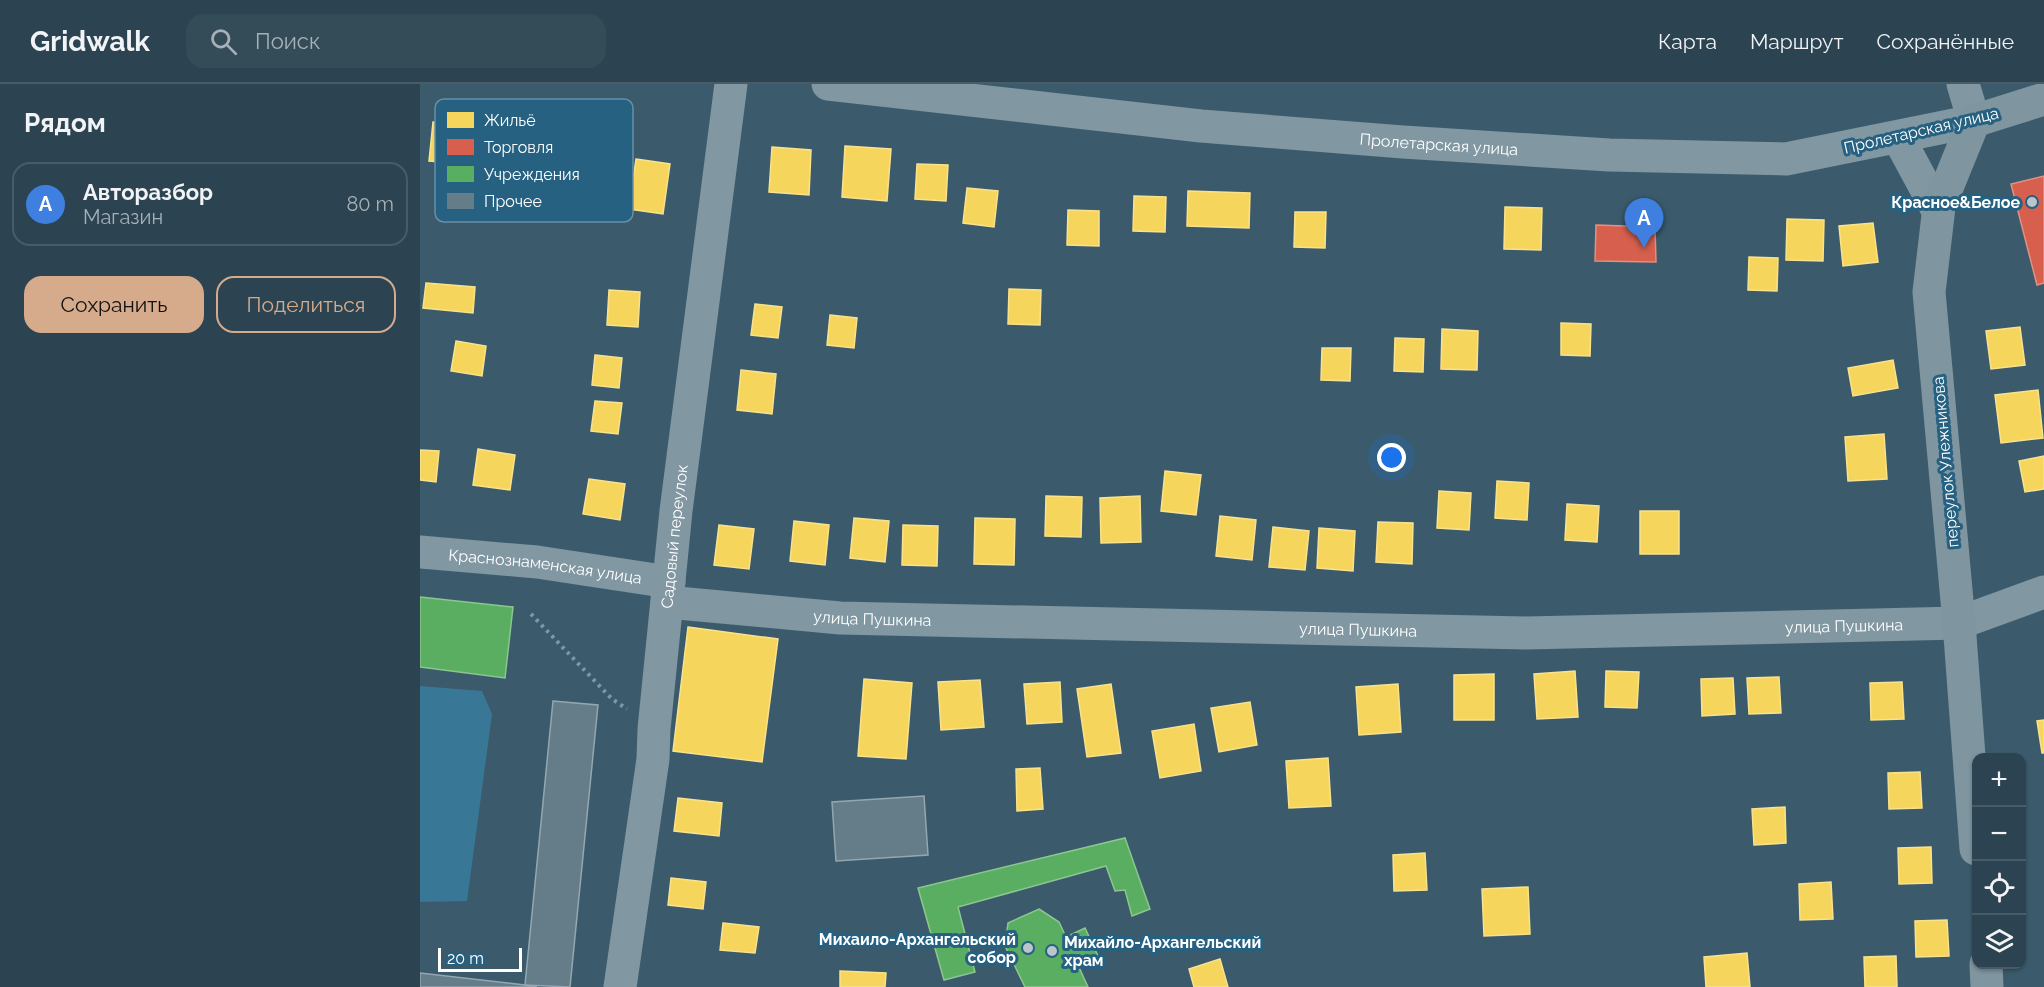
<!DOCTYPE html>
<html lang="ru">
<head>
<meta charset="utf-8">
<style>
	:root { --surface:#2c4451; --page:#344b58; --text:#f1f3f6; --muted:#a6b0b7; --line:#485c68; --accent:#d6ab8b }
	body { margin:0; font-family:Raleway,sans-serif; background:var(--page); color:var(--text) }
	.controls { position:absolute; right:18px; bottom:18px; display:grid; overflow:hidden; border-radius:12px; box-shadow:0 2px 4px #0004 }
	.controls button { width:54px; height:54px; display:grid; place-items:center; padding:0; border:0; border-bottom:2px solid var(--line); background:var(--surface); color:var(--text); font:30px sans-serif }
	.scale { position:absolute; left:18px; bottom:15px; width:84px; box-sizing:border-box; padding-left:6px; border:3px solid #fff; border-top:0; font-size:16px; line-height:21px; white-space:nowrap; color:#fff; -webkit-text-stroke:4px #266181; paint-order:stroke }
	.you { position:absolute; left:972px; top:374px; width:21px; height:21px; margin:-15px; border:4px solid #fff; border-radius:50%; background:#1a73e8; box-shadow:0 0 0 9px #1a73e833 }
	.badge { display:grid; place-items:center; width:39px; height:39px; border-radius:50%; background:var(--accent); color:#fff; font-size:20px; font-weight:700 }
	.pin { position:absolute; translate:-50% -50px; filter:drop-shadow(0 2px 3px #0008) }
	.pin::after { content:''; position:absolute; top:32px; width:21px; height:18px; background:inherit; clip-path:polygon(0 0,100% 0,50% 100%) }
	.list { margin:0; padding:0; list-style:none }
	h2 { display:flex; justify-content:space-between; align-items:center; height:78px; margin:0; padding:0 24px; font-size:26px }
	h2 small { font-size:20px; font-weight:400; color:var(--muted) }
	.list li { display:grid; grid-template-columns:39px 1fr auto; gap:18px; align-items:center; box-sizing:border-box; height:84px; margin:0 12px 12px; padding:0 12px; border:2px solid var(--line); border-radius:18px }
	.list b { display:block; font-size:22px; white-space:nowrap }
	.list p { margin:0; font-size:20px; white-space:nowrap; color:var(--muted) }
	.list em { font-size:20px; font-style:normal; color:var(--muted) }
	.actions { display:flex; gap:12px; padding:18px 24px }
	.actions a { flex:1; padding:14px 0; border:2px solid var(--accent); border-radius:18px; text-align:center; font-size:21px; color:var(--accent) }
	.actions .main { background:var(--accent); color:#111 }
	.icon { flex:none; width:33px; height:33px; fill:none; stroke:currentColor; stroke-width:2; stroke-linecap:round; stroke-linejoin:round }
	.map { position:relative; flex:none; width:1624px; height:903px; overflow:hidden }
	header { display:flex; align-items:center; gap:36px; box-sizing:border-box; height:84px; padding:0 30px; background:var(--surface); border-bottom:2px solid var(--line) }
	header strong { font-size:28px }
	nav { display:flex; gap:33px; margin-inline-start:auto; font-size:21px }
	.search { width:420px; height:54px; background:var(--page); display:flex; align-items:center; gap:15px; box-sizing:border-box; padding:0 21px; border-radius:18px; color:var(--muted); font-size:22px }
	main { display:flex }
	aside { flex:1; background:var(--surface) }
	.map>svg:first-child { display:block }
	.green { fill:#387796 }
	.homes { fill:#f6d55c; stroke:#f9e28d; stroke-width:1.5 }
	.shops { fill:#d6604d; stroke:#e29082; stroke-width:1.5 }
	.public { fill:#5aae61; stroke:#8cc690; stroke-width:1.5 }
	.building { fill:#657d89; stroke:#94a7b1; stroke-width:1.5 }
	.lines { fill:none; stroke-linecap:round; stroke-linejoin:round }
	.path { stroke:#8197a2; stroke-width:4; stroke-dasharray:3 4.5; stroke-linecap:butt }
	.minor { stroke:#8197a2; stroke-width:33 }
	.major { stroke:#7f95a0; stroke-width:33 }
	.poi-dot { fill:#bac6cc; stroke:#266181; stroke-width:2 }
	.labels { text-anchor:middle; stroke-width:6; stroke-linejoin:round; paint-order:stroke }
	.street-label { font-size:16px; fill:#fff; stroke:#266181 }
	.poi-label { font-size:16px; font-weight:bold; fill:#fff; stroke:#266181; text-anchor:end }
	.key { fill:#266181; stroke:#6790a7; stroke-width:1.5 }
	.key-label { font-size:16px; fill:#fff }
</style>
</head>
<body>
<header>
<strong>Gridwalk</strong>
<div class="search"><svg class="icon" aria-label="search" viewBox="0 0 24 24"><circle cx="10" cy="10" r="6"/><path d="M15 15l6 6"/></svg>Поиск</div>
<nav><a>Карта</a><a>Маршрут</a><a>Сохранённые</a></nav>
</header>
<main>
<aside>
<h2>Рядом<small></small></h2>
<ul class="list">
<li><span class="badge" style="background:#3f7fe0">A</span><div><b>Авторазбор</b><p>Магазин</p></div><em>80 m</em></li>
</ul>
<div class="actions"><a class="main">Сохранить</a><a>Поделиться</a></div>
</aside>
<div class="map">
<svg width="1624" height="903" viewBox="0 0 1624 903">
	<rect width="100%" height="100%" fill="#3b5b6c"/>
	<polygon class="green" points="0,602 62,607 72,630 47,817 0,818"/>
	<g class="homes">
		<polygon points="13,38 48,42 44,80 9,77"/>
		<polygon points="425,62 471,65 467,117 422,113"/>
		<polygon points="352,63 391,66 389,111 349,108"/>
		<polygon points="216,75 250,80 243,130 209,125"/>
		<polygon points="497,80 528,81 526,117 495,115"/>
		<polygon points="547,104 578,107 574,143 543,139"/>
		<polygon points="768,107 830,109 829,144 767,142"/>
		<polygon points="714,112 746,113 745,148 713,147"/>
		<polygon points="1085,123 1122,124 1121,166 1084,165"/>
		<polygon points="648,126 679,127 679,162 647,161"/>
		<polygon points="875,128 906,128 905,164 874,163"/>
		<polygon points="1367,135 1404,136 1403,177 1366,176"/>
		<polygon points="1453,139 1458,178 1423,182 1419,142"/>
		<polygon points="1329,173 1358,174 1357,207 1328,206"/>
		<polygon points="6,199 55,203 53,229 3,224"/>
		<polygon points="589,205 621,206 620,241 588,240"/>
		<polygon points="189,206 220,208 218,243 187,241"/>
		<polygon points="335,220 362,223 358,254 331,251"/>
		<polygon points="410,231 437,234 434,264 407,261"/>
		<polygon points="1141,239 1171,240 1170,272 1141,271"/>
		<polygon points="1600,243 1605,281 1571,285 1566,247"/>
		<polygon points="1022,245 1058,247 1057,286 1021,285"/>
		<polygon points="975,254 1004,255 1003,288 974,287"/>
		<polygon points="36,257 66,262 62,292 31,287"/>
		<polygon points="902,264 931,264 930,297 901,296"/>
		<polygon points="175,271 202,274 199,304 172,301"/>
		<polygon points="1473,276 1478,304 1433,312 1428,284"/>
		<polygon points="321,286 356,290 352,330 317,326"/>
		<polygon points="1618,306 1623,354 1581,359 1575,311"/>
		<polygon points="175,317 202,319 198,350 171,347"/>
		<polygon points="1464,350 1467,395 1428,397 1425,353"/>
		<polygon points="58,365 95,371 90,406 53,401"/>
		<polygon points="0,366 19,367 16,398 0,396"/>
		<polygon points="1624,372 1624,405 1605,408 1599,377"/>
		<polygon points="745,387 781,391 776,431 741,427"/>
		<polygon points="169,395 205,400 200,436 163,430"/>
		<polygon points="1077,397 1109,399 1107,436 1075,434"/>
		<polygon points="1019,407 1051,409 1049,446 1017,444"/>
		<polygon points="626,412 662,413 661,453 625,452"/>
		<polygon points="720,412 721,458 681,459 680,414"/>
		<polygon points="1147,420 1179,422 1177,458 1145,456"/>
		<rect x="1220" y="427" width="39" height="43"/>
		<polygon points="800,432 836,436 832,476 796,472"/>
		<polygon points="434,434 469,437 465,478 430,474"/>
		<polygon points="555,434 595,435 594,481 554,480"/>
		<polygon points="374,437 409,441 405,481 370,477"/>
		<polygon points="958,438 993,439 992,480 956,478"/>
		<polygon points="299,441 334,445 329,485 294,481"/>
		<polygon points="483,441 518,442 517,482 482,481"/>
		<polygon points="853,443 889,447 885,486 849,483"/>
		<polygon points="899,444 935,447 933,487 897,484"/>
		<polygon points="268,543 358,555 342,678 253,667"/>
		<polygon points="1155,587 1158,633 1117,635 1114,590"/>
		<polygon points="1186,587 1219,588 1217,624 1185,623"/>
		<polygon points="1074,590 1074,636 1034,636 1034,591"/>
		<polygon points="1359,593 1361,629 1329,630 1327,594"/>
		<polygon points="1313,594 1315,630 1282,632 1281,595"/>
		<polygon points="444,595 492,599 486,675 438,672"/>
		<polygon points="560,596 564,643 521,646 518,598"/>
		<polygon points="640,598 642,638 607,640 604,600"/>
		<polygon points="1482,598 1484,635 1451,636 1450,599"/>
		<polygon points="691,600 701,669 667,673 657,605"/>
		<polygon points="978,600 981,648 939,651 936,603"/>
		<polygon points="830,618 837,661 799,668 791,624"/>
		<polygon points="1624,636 1624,669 1622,669 1617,637"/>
		<polygon points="774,640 781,687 740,694 732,647"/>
		<polygon points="908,674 911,722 869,724 866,677"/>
		<polygon points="620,684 623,725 597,727 596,685"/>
		<polygon points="1500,688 1502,724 1469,725 1468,689"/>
		<polygon points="258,714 302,719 299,752 254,747"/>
		<polygon points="1365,723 1366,759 1334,761 1332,725"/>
		<polygon points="1511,763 1512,799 1479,800 1478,764"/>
		<polygon points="1005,769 1007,806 974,807 973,771"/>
		<polygon points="251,794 286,798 283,825 248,821"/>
		<polygon points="1411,798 1413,835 1380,836 1379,800"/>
		<polygon points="1108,803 1110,850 1064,852 1062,805"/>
		<polygon points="1527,836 1529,872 1496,873 1495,837"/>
		<polygon points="303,839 339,843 335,869 300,866"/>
		<polygon points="1327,869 1330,903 1286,903 1284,873"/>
		<polygon points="1476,872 1477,903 1445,903 1444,873"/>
		<polygon points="800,875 808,903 774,903 769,885"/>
		<polygon points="420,887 466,889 465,903 420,903"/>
	</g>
	<g class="shops">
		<polygon points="1624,92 1624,199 1617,201 1591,100"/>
		<polygon points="1176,141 1235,143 1236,178 1175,177"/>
	</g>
	<g class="public">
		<polygon points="0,513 93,523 85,594 0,583"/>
		<polygon points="705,754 730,825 712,832 705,806 695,807 686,782 538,823 555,888 524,896 498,804"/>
		<polygon points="619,825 639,838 646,853 665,844 678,872 658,881 668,903 605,903 585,862 588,839"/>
	</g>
	<g class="building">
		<polygon points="133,617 178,621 150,903 105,901"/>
		<polygon points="504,712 508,771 416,777 412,718"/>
		<polygon points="0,889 105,901 117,903 0,903"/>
	</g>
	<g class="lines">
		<polyline class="path" points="111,530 192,615 207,625"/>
		<g class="minor">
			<path id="s1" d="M408,0L781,42L983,58L1189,71L1366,75L1554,37L1543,0"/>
			<polyline points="1478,53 1518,127"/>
			<path id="s2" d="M0,468L117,478L249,498"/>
			<path id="s3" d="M247,518L420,534L1106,549L1539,539L1624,508"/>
			<path id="s4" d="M200,903L233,675L234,645L256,427L311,0"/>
		</g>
		<g class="major">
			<polyline points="1556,765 1539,539 1509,208 1519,123 1554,37 1624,15"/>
			<polyline points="1566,880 1567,903"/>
		</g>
	</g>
	<g class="poi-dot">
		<circle cx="1612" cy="118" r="6"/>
		<circle cx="608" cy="864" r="6"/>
		<circle cx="632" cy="867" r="6"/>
	</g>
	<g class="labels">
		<g class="street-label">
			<text transform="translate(1501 46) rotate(-13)" y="6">Пролетарская улица</text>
			<text dy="6" stroke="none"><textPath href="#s1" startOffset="614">Пролетарская улица</textPath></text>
			<text transform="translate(1525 378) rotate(-95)" y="6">переулок Улежникова</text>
			<text dy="6" stroke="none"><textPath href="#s4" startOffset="454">Садовый переулок</textPath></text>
			<text dy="6" stroke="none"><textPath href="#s2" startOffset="126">Краснознаменская улица</textPath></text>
			<text dy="6" stroke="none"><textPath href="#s3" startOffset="206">улица Пушкина</textPath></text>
			<text dy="6" stroke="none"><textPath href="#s3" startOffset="1178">улица Пушкина</textPath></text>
			<text dy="6" stroke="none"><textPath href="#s3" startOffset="692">улица Пушкина</textPath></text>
		</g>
		<g class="poi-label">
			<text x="1600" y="124">Красное&amp;Белое</text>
			<text x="596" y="861">Михаило-Архангельский<tspan x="596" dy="18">собор</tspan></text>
			<text x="644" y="864" text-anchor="start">Михайло-Архангельский<tspan x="644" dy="18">храм</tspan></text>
		</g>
	</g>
	<rect x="15" y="15" width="198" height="123" rx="9" class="key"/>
	<rect x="27" y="28" width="27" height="16" fill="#f6d55c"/>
	<rect x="27" y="55" width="27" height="16" fill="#d6604d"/>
	<rect x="27" y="82" width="27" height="16" fill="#5aae61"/>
	<rect x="27" y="109" width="27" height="16" fill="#657d89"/>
	<g class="key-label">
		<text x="64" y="42">Жильё</text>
		<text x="64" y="69">Торговля</text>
		<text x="64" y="96">Учреждения</text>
		<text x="64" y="123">Прочее</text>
	</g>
</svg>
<div class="controls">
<button>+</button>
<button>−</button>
<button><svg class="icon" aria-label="locate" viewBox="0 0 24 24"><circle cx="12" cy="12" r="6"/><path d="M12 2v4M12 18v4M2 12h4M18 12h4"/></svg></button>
<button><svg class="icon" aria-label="layers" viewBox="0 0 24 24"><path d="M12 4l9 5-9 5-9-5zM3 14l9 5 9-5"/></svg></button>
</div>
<div class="scale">20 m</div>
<div class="you"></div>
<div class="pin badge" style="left:1224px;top:164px;background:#3f7fe0">A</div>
</div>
</main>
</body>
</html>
